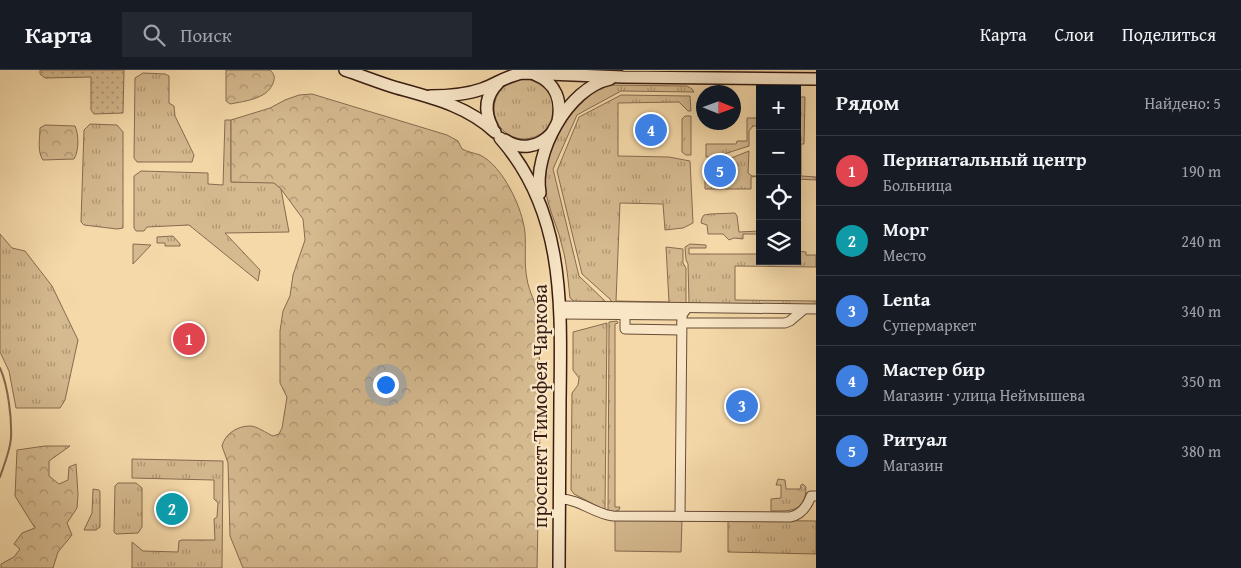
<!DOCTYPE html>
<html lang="ru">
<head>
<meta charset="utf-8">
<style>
	:root { --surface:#171b24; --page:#242831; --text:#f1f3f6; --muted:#9ea1a6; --line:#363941; --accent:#c59692 }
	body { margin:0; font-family:"Gentium Book Plus",serif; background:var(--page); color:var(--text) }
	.controls { position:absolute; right:15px; top:15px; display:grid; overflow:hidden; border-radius:0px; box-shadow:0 5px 20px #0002 }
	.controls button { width:45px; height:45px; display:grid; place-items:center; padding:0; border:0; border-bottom:1px solid var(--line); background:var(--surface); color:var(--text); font:25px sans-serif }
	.compass { position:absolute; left:696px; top:15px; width:45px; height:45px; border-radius:50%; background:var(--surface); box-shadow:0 5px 20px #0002; rotate:91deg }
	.you { position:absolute; left:385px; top:314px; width:18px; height:18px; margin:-12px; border:4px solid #fff; border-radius:50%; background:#1a73e8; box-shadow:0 0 0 8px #1a73e833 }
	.badge { display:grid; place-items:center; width:32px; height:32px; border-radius:50%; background:var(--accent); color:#fff; font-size:16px; font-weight:700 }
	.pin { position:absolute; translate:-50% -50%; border:2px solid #fff; box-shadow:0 1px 5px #0006 }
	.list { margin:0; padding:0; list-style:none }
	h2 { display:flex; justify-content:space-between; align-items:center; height:65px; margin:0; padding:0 20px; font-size:21px }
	h2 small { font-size:16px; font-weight:400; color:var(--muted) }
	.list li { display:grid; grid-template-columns:32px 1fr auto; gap:15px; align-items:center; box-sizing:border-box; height:70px; padding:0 20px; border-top:1px solid var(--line) }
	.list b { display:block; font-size:19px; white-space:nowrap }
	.list p { margin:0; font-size:16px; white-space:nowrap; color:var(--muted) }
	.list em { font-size:16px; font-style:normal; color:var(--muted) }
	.icon { flex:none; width:28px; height:28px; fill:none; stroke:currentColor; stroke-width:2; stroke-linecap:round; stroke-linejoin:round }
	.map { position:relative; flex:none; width:816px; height:498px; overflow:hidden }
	header { display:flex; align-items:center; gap:30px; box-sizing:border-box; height:70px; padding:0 25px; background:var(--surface); border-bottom:1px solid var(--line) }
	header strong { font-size:24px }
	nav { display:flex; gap:28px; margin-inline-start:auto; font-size:18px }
	.search { width:350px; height:45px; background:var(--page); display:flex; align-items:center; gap:12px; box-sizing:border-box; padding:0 18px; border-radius:0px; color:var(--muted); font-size:19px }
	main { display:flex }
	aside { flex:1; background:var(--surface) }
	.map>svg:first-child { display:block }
	.grass { fill:url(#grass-tufts); stroke:#876b50 }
	.forest { fill:url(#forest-crowns); stroke:#876b50 }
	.park { fill:url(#park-dots); stroke:#876b50 }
	.pitch { fill:#d5b98f; stroke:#876b50 }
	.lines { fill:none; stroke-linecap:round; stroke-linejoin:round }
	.stream { stroke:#83674e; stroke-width:2 }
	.street-casing { stroke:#684c38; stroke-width:11 }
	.secondary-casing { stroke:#391d12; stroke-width:14 }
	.street { stroke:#f8e6c7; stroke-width:9 }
	.secondary { stroke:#f8e6c7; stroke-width:11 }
	.labels { text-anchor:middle; stroke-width:4.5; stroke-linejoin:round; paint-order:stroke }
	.street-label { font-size:20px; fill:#391d12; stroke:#f8e6c7 }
</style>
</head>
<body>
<header>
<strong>Карта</strong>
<div class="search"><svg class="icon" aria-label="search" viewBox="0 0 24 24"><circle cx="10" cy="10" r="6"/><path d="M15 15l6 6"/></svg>Поиск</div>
<nav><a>Карта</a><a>Слои</a><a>Поделиться</a></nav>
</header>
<main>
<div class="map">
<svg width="816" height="498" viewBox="0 0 816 498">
	<defs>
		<pattern id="grass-tufts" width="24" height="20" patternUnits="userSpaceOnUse" patternTransform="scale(1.25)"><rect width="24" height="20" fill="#d5b98f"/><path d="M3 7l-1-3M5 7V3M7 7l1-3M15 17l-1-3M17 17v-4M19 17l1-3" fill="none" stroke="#ae9673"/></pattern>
		<pattern id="forest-crowns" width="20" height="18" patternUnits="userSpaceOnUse" patternTransform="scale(1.25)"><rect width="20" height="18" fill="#d5b98f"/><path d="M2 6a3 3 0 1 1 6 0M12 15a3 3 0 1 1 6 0" fill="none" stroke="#ae9673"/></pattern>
		<pattern id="park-dots" width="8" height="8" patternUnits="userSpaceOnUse" patternTransform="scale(1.25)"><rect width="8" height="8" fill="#d5b98f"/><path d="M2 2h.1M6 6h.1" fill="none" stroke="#ae9673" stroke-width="1.8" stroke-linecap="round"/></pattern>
	</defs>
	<rect width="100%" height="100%" fill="#f5d9a9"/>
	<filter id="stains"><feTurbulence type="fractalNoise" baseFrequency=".004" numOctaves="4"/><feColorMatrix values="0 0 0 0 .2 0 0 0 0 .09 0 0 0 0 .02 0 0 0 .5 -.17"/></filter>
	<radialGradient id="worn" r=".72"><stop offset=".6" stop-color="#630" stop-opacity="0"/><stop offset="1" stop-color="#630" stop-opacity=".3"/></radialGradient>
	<g class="grass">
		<polygon points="143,3 165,4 169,6 169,33 174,36 175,46 194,85 192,92 137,92 134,88 135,8"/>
		<circle cx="524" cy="39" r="30"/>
		<path d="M606,15L687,16L692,19L694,22L621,21L577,45L553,99L579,206L607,233L575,232L570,228C568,211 567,193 562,176C559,161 552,147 548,132C541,105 549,80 563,56C574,37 586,25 606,15Z"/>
		<polygon points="621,25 690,26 691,41 688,41 679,32 618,33 618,86 669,87 690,91 693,153 683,158 665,160 663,134 620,133 616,231 669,232 666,177 683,179 683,193 686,198 686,234 612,233 610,229 582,204 557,101 579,47"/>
		<polygon points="797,27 805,27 804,74 801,74 801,106 816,107 816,110 797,109"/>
		<polygon points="685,46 691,46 691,85 686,85 682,82 682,49"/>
		<polygon points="747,48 760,48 760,56 753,56 749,61 749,76 715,87 706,87 706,74 736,74 737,71 747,71"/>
		<polygon points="225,50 231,50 231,112 274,112 281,119 289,162 225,163 260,200 258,211 189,155 147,157 144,161 136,161 134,158 134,106 141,101 208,103 208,114 223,115"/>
		<polygon points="90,54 117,55 123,62 123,158 117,159 84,155 81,152 84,60"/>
		<polygon points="749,81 748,103 752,106 760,106 751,107 751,119 705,119 705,105 726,106 726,95 716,94"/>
		<polygon points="735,143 737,146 739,162 760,161 760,164 743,164 743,169 734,168 729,170 723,164 708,164 707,155 701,153 702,148 704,145 710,144"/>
		<polygon points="0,164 12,178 25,181 52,216 78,270 65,330 60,338 16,338 9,301 0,282"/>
		<polygon points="173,166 180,174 180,176 165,176 165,173 157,173 157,167"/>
		<polygon points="133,174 151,175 133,194"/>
		<polygon points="690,174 706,175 706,178 689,178 689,184 760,184 760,191 797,191 797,181 806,182 806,185 816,185 816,197 735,196 735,230 816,231 816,235 795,236 783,234 689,234 688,194 686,190 685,177"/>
		<polygon points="617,251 618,253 615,254 615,437 620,437 619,440 614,442 608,441 609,252"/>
		<polygon points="607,253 605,440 574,424 571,420 572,323 578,315 579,308 573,300 573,262"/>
		<polygon points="132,389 223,391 222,498 132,498 132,472 143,481 178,482 179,471 182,470 215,470 214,449 217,447 218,433 214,429 214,410 132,408"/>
		<path d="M778,409L785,410L786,419H800L801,415L803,414L806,417C806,442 791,441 771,441V429L781,428V415H776Z"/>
		<polygon points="118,413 136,413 142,418 142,457 138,463 116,464 114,462 115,416"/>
		<polygon points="93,419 99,420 100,422 100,457 96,460 84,460 92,443"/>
		<polygon points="728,450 816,451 816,484 728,482"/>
	</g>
	<g class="forest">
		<path d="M226,0H270C273,3 275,6 274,10C270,29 245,31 230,34L226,31Z"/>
		<path d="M312,24L447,65L458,71L462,79C468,82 474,83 480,85C503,96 523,139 525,163C526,178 524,194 527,209C529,222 536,233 539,246L540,357L537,498H243L230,466L228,393L222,376C225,364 237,356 250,356C257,356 266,363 273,366L279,364L282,358L287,327L280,313V261L283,241L290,226L293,205L305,170L303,149L281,119L274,113L231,112V50L270,38L285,30L299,25Z"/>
		<path d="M45,55L75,56C79,65 79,81 74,89L43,90C37,82 40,68 40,58Z"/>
		<polygon points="45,376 70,376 49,391 49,406 59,414 68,410 69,397 76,394 78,424 77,438 67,453 72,465 58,482 53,498 1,498 1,494 14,487 20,479 14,474 22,463 35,458 15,426 17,380"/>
	</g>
	<polygon class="park" points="40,0 124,0 123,43 94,44 91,40 91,7 45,8 40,4"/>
	<polygon class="pitch" points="615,449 682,450 681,482 615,481"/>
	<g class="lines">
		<path class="stream" d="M0,298C8,316 12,348 11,368C10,381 4,395 0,407"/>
		<g class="street-casing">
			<g id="street">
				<polyline points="560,236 816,239"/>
				<polyline points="560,244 682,245"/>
				<polyline points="625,244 625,259 681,260"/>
				<polyline points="682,253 785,253 790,251 803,240"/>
				<path d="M560,429C580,429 594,444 613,446L790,447C801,445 807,437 811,426H816"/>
				<polyline points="680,446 682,245 687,238"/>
			</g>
		</g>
		<g class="secondary-casing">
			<g id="secondary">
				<path d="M345,0C363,6 380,13 397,18C433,28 467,36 495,62"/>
				<path d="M536,5C556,13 562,31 558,51"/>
				<path d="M430,26C448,26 465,25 482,19C496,14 508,5 523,3L623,7L816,9"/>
				<path d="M492,57C484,41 485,26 498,13"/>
				<path d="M500,68C566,143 561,237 560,331C560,387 559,442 559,498"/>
				<path d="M505,70C520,80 538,78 551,64"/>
				<path d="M540,123C533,83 568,18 610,9"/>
			</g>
		</g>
		<use href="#street" class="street"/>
		<use href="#secondary" class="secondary"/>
	</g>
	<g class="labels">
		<g class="street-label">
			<text transform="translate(540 336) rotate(-90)" y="7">проспект Тимофея Чаркова</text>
		</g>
	</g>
	<rect width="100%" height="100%" filter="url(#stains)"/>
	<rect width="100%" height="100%" fill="url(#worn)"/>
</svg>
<div class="controls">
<button>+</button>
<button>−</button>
<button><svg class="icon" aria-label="locate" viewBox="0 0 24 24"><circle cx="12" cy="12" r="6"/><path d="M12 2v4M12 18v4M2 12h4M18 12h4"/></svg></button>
<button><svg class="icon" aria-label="layers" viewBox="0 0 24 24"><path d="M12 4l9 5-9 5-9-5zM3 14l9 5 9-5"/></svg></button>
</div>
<svg class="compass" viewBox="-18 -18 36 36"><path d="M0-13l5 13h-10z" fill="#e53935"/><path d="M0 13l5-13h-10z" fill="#9ea1a6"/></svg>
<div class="you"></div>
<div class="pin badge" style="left:189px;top:269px;background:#e0444e">1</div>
<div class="pin badge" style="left:172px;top:439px;background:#0f9aa8">2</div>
<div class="pin badge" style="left:742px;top:336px;background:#3f7fe0">3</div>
<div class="pin badge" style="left:651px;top:60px;background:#3f7fe0">4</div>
<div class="pin badge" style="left:720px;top:101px;background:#3f7fe0">5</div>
</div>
<aside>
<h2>Рядом<small>Найдено: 5</small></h2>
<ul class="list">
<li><span class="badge" style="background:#e0444e">1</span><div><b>Перинатальный центр</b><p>Больница</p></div><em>190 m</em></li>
<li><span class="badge" style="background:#0f9aa8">2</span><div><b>Морг</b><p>Место</p></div><em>240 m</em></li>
<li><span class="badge" style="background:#3f7fe0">3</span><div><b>Lenta</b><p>Супермаркет</p></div><em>340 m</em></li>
<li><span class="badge" style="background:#3f7fe0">4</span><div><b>Мастер бир</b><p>Магазин · улица Неймышева</p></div><em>350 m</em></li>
<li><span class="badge" style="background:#3f7fe0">5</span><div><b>Ритуал</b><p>Магазин</p></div><em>380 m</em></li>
</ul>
</aside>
</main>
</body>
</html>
